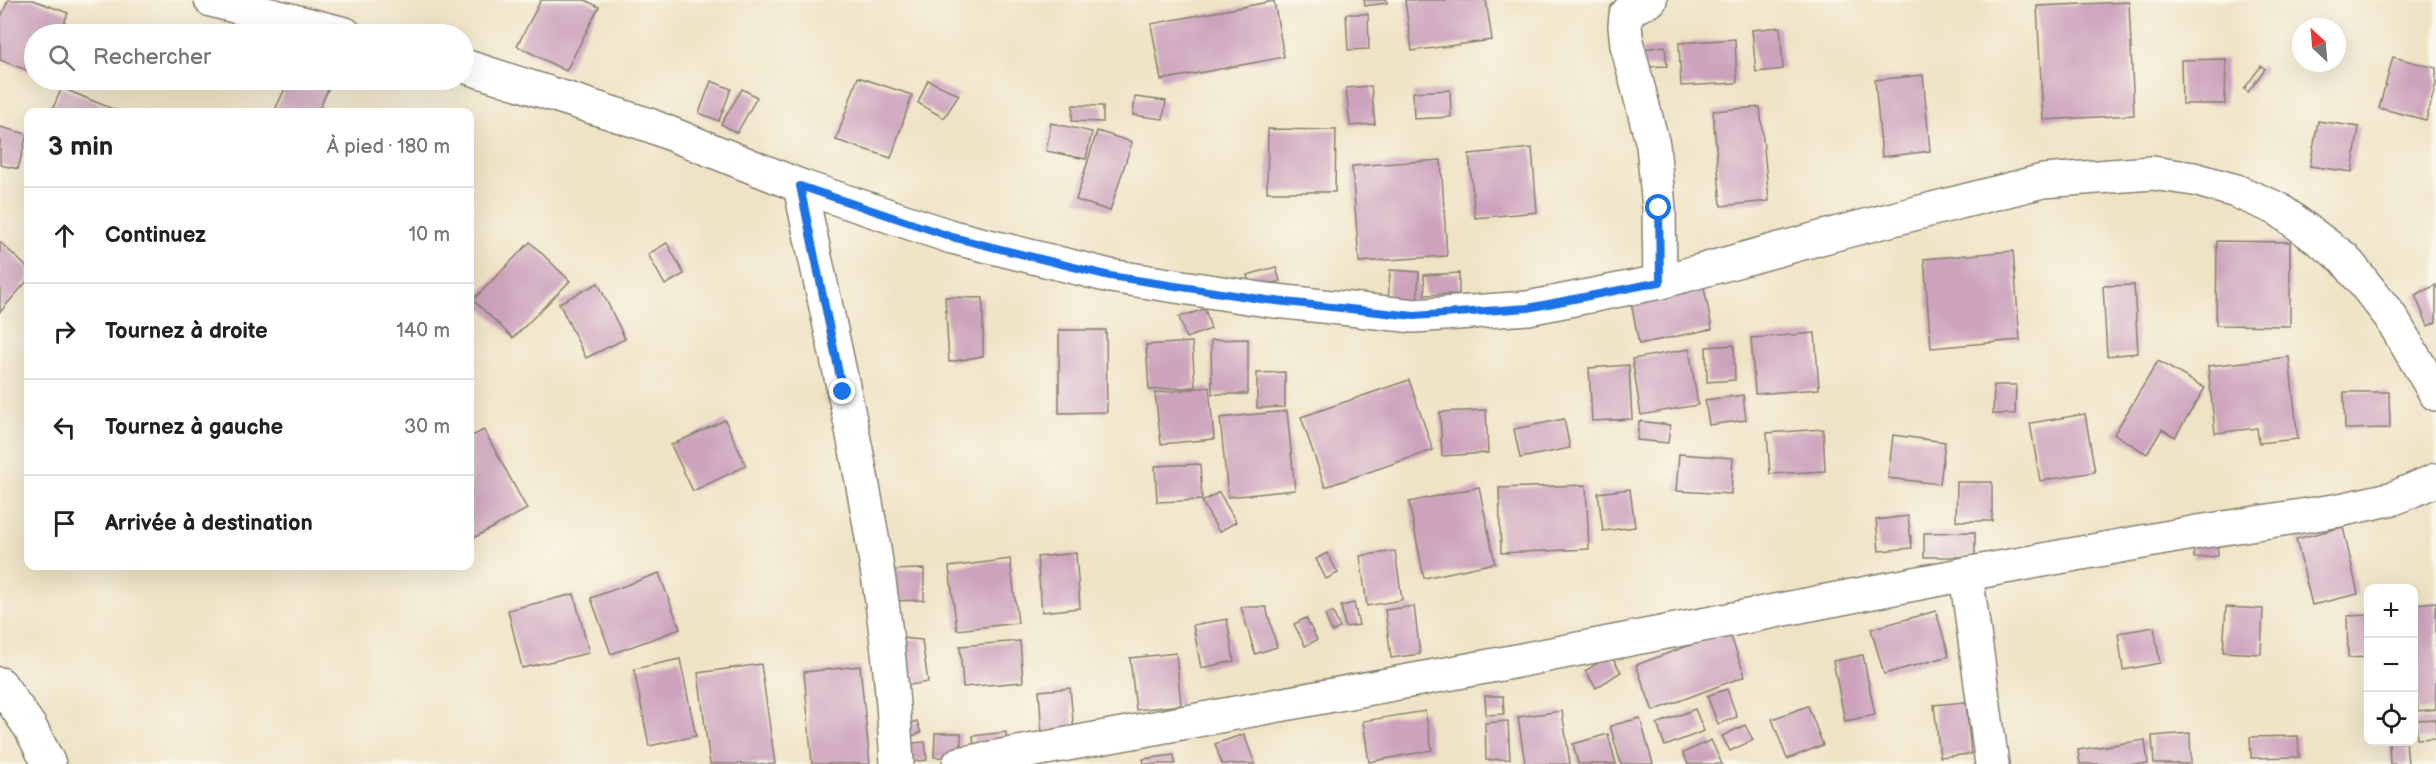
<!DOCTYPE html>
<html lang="fr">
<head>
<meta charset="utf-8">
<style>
	:root { --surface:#fff; --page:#f6f6f6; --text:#222; --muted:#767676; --line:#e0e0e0 }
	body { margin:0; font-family:"Balsamiq Sans",sans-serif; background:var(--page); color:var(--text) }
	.controls { position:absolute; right:18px; bottom:18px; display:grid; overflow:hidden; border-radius:12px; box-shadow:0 6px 24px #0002 }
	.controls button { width:54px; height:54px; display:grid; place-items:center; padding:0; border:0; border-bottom:2px solid var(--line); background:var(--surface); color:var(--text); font:30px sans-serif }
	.compass { position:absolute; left:2292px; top:18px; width:54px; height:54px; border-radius:50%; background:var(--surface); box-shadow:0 6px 24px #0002; rotate:334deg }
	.stop { position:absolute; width:18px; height:18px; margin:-14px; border:4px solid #1a73e8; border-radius:50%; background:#fff }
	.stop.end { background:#1a73e8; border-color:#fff; box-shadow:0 2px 6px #0008 }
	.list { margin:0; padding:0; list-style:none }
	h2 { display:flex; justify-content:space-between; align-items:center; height:78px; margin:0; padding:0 24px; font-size:26px }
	h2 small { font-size:20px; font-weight:400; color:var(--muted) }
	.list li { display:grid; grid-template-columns:39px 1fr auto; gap:18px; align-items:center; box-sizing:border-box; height:96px; padding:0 24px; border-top:2px solid var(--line) }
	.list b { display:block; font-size:22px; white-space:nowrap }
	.list em { font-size:20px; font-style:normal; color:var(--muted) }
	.icon { flex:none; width:33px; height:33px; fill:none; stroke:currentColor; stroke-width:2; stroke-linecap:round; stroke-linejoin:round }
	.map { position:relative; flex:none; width:2436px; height:764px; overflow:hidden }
	.search { position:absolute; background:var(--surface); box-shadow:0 6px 24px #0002; left:24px; top:24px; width:450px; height:66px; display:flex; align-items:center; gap:15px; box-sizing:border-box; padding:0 21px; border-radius:33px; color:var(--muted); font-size:22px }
	.panel { position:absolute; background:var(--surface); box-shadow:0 6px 24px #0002; left:24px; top:108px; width:450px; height:462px; border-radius:12px }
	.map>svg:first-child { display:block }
	.building { fill:#cca2bc }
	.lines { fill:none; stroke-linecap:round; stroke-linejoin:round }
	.street-casing { stroke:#868070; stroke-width:36 }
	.street { stroke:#fff; stroke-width:33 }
	.route { stroke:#1a73e8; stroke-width:8 }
</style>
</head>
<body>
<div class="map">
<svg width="2436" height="764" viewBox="0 0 2436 764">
	<rect width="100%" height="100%" fill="#fbf7ec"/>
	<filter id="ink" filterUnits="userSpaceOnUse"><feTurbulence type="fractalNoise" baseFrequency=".0167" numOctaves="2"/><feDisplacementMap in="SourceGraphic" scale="12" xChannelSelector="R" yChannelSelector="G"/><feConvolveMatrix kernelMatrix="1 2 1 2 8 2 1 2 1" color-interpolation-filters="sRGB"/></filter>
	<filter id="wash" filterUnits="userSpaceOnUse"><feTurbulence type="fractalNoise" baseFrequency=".008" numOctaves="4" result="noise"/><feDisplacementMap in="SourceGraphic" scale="24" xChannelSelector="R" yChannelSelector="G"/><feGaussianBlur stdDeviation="1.35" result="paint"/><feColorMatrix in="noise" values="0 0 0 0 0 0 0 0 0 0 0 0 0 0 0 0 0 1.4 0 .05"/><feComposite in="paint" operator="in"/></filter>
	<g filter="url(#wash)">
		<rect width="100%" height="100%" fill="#efe3c5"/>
		<g id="blocks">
			<g class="building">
				<polygon points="8,0 33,0 68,13 60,34 34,34 34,73 0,60 0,20"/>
				<polygon points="541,0 585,0 599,7 566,71 517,46"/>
				<polygon points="1364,0 1387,0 1387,3 1365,6"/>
				<polygon points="1405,0 1486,0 1492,40 1412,51"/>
				<polygon points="1274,1 1284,57 1161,80 1151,24"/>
				<polygon points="2129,2 2134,115 2043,120 2037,6"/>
				<polygon points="1346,14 1368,14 1369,49 1348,50"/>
				<polygon points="1780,27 1783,69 1756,72 1752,30"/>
				<polygon points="1735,39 1737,83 1681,86 1679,43"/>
				<polygon points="1665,46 1667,66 1643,67 1642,49"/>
				<polygon points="2393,57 2436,68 2436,84 2426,120 2379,108"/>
				<polygon points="2226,59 2225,104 2182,104 2181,60"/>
				<polygon points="2261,66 2265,69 2248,92 2244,89"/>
				<polygon points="1923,75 1930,151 1882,157 1875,80"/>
				<polygon points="858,77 912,95 891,158 836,140"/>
				<polygon points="289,80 332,80 318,112 274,112"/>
				<polygon points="928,80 959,95 944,118 918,103"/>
				<polygon points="711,81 731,89 719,121 699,113"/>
				<polygon points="1371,86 1375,124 1350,126 1346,88"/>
				<polygon points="62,88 120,112 51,112"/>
				<polygon points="742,89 757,97 737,133 721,124"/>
				<polygon points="1450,90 1451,117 1414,119 1413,92"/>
				<polygon points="1135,97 1166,101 1163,119 1133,115"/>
				<polygon points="1073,105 1103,106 1103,122 1072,121"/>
				<polygon points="1760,107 1769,201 1721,206 1713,111"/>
				<polygon points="2318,121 2359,127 2352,172 2310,166"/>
				<polygon points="1051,123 1092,132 1086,159 1046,151"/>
				<polygon points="0,127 27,134 18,169 0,165"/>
				<polygon points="1268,129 1336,130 1335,192 1267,192"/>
				<polygon points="1097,131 1132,142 1110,211 1076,200"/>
				<polygon points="1532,148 1537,212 1475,218 1469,154"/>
				<polygon points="1441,160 1447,256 1359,262 1352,166"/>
				<polygon points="2217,241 2290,242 2290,326 2216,325"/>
				<polygon points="0,242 28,268 28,280 0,312"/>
				<polygon points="530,242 570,281 513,338 473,300"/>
				<polygon points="667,243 684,274 665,285 648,254"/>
				<polygon points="2013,251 2020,340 1931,348 1924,259"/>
				<polygon points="1276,267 1280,281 1251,289 1247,275"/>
				<polygon points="1390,270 1419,272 1417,305 1388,303"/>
				<polygon points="1459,273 1459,294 1425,295 1424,275"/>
				<polygon points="598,283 625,339 586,358 559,303"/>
				<polygon points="2134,285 2138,353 2107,356 2103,286"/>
				<polygon points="2436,285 2436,322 2428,326 2415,295"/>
				<polygon points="1704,287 1712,329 1639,344 1631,302"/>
				<polygon points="945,297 983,298 983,356 949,362"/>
				<polygon points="1205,309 1211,329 1186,338 1179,317"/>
				<polygon points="1059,330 1106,330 1107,412 1059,413"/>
				<polygon points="1815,333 1819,389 1755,394 1751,338"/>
				<polygon points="1248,339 1248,394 1212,394 1211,340"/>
				<polygon points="1192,342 1195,387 1149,390 1146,345"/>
				<polygon points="1734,345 1735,380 1707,382 1706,347"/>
				<polygon points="1689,349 1698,405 1641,415 1632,359"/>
				<polygon points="2289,357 2298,439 2259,443 2257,428 2215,433 2208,366"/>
				<polygon points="2158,361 2205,388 2175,437 2162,429 2147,454 2114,434"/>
				<polygon points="1629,365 1632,419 1592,421 1589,368"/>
				<polygon points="1285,372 1285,407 1257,408 1257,373"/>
				<polygon points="1409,380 1433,450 1325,487 1301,417"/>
				<polygon points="1994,385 2016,385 2015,414 1993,414"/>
				<polygon points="1209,387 1214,439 1161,444 1155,393"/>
				<polygon points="2344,392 2389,392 2390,428 2345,429"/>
				<polygon points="1743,395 1746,420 1709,425 1705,400"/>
				<polygon points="1486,410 1488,453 1442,456 1440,412"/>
				<polygon points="1287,411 1295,490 1228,497 1220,418"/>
				<polygon points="2085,414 2095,472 2040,481 2030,423"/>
				<polygon points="1564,419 1570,448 1520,458 1514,429"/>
				<polygon points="725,420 746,466 693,491 671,445"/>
				<polygon points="1639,421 1670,425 1668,443 1637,440"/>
				<polygon points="1823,429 1825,471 1770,474 1767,433"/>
				<polygon points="484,430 527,509 470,540 470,437"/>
				<polygon points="1893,435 1945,442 1940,484 1888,478"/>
				<polygon points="1679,454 1733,458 1731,494 1676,491"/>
				<polygon points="1200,464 1202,500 1157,502 1155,466"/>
				<polygon points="1957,482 1992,482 1992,521 1956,521"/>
				<polygon points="1586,485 1589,549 1501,553 1499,488"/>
				<polygon points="1479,487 1495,563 1424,578 1409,502"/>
				<polygon points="1630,489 1635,527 1603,531 1598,493"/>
				<polygon points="1219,492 1236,522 1219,532 1202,502"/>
				<polygon points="1908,516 1912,548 1879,551 1876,520"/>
				<polygon points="2343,527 2358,594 2312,605 2296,539"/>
				<polygon points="1975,532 1975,557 1924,557 1924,533"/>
				<polygon points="2217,537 2218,556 2194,558 2193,539"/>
				<polygon points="1395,551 1402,600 1367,606 1360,556"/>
				<polygon points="1076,553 1080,608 1042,612 1037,557"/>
				<polygon points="1327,553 1338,573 1326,579 1316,559"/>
				<polygon points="1010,559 1018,623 957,630 949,567"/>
				<polygon points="924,569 924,600 886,601 886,570"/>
				<polygon points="659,573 680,629 611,654 591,598"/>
				<polygon points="574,594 589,653 522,668 508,610"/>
				<polygon points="2436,602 2436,709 2418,711 2414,669 2414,604"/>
				<polygon points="1354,603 1359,625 1345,627 1341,606"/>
				<polygon points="1414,606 1420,654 1391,658 1385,610"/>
				<polygon points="1241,607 1266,607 1277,647 1255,654"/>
				<polygon points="2226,607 2263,609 2261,654 2223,652"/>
				<polygon points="1936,611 1949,656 1884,674 1871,629"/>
				<polygon points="1333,612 1340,628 1332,632 1325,615"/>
				<polygon points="2368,615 2368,657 2348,658 2347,616"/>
				<polygon points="1306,618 1317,640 1305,646 1294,624"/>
				<polygon points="1227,619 1234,661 1201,668 1193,625"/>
				<polygon points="2154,627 2160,663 2123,670 2118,633"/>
				<polygon points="1729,631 1745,676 1653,711 1636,665"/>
				<polygon points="891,637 922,640 928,682 899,687"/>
				<polygon points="1020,641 1023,682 963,687 960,646"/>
				<polygon points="1176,653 1181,705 1136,710 1130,658"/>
				<polygon points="1611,655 1621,672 1596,688 1585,671"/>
				<polygon points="1863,655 1875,715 1845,721 1833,661"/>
				<polygon points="680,659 696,736 649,746 634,669"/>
				<polygon points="761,664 775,764 710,764 698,673"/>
				<polygon points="860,666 870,764 812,764 804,672"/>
				<polygon points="1070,688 1074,732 1042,734 1039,691"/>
				<polygon points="1727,689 1737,717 1718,724 1707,696"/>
				<polygon points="1485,696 1503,696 1504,714 1486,715"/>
				<polygon points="1966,702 1971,754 1940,757 1934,705"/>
				<polygon points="1808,706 1823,745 1787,759 1772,719"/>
				<polygon points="1695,709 1704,731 1665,746 1657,724"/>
				<polygon points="1425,711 1432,750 1369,762 1363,721"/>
				<polygon points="1562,711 1570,764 1525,764 1518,717"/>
				<polygon points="1640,718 1653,764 1621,764 1610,726"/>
				<polygon points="2436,719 2436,738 2417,739 2416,720"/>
				<polygon points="917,721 921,733 906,738 902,726"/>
				<polygon points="1508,721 1510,759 1486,760 1485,723"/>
				<polygon points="1745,725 1753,740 1730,751 1722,736"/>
				<polygon points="1006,732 1008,762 976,764 973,736"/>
				<polygon points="935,733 961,733 961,758 934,757"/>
				<polygon points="2190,733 2191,764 2154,764 2152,736"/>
				<polygon points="1244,734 1255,764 1222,764 1215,744"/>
				<polygon points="1608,734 1616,764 1578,764 1573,744"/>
				<polygon points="2298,736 2299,757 2251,758 2250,737"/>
				<polygon points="1711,740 1722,764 1688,764 1683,753"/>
				<polygon points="2145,740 2148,764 2080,764 2078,750"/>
				<polygon points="925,742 927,760 902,763 901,744"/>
				<polygon points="2389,742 2406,742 2408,764 2390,764"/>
				<polygon points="1174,755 1175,764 1144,764 1143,759"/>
			</g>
		</g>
	</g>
	<g filter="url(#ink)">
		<use href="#blocks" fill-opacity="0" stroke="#868070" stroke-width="1.5"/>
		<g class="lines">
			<g class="street-casing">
				<g id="street">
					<polyline points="211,0 345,34"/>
					<polyline points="1650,0 1632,8 1626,15 1625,26 1627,45 1653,145 1659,208 1660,282"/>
					<polyline points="464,66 649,125 800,186 952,237 1110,276 1267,300 1414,316 1528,308 1660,282 1846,231 2043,181 2152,173 2194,179 2236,191 2278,209 2344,258 2390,316 2436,394"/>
					<path d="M800,186C829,326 864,467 883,610C890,661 894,712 897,764"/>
					<polyline points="1966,574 1992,764"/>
					<polyline points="0,684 30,727 49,764"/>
					<polyline points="959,764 1501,664 1966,574 2198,532 2340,510 2394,498 2436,480"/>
				</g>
			</g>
			<use href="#street" class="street"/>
		</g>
	</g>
	<g class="lines" filter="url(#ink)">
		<polyline class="route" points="843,392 800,186 952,237 1110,276 1267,300 1414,316 1528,308 1660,282 1659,208"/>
	</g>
</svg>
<div class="controls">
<button>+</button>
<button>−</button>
<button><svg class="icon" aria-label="locate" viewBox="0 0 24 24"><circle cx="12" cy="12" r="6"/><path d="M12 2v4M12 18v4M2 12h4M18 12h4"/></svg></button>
</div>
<svg class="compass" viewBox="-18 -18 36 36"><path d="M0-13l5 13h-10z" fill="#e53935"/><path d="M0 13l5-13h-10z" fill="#767676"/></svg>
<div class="stop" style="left:1659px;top:208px"></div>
<div class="stop end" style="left:843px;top:392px"></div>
<div class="search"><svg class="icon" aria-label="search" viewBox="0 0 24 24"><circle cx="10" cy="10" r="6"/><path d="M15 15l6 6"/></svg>Rechercher</div>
<section class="panel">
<h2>3 min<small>À pied · 180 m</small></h2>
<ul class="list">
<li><svg class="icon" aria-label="ahead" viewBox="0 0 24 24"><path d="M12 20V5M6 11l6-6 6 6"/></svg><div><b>Continuez</b></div><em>10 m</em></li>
<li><svg class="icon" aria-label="right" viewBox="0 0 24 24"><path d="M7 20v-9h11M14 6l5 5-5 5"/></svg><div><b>Tournez à droite</b></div><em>140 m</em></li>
<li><svg class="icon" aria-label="left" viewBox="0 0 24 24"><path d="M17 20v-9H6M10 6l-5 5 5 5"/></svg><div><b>Tournez à gauche</b></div><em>30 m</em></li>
<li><svg class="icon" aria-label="arrive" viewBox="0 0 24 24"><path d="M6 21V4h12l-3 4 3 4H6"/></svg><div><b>Arrivée à destination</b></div></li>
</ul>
</section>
</div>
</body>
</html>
